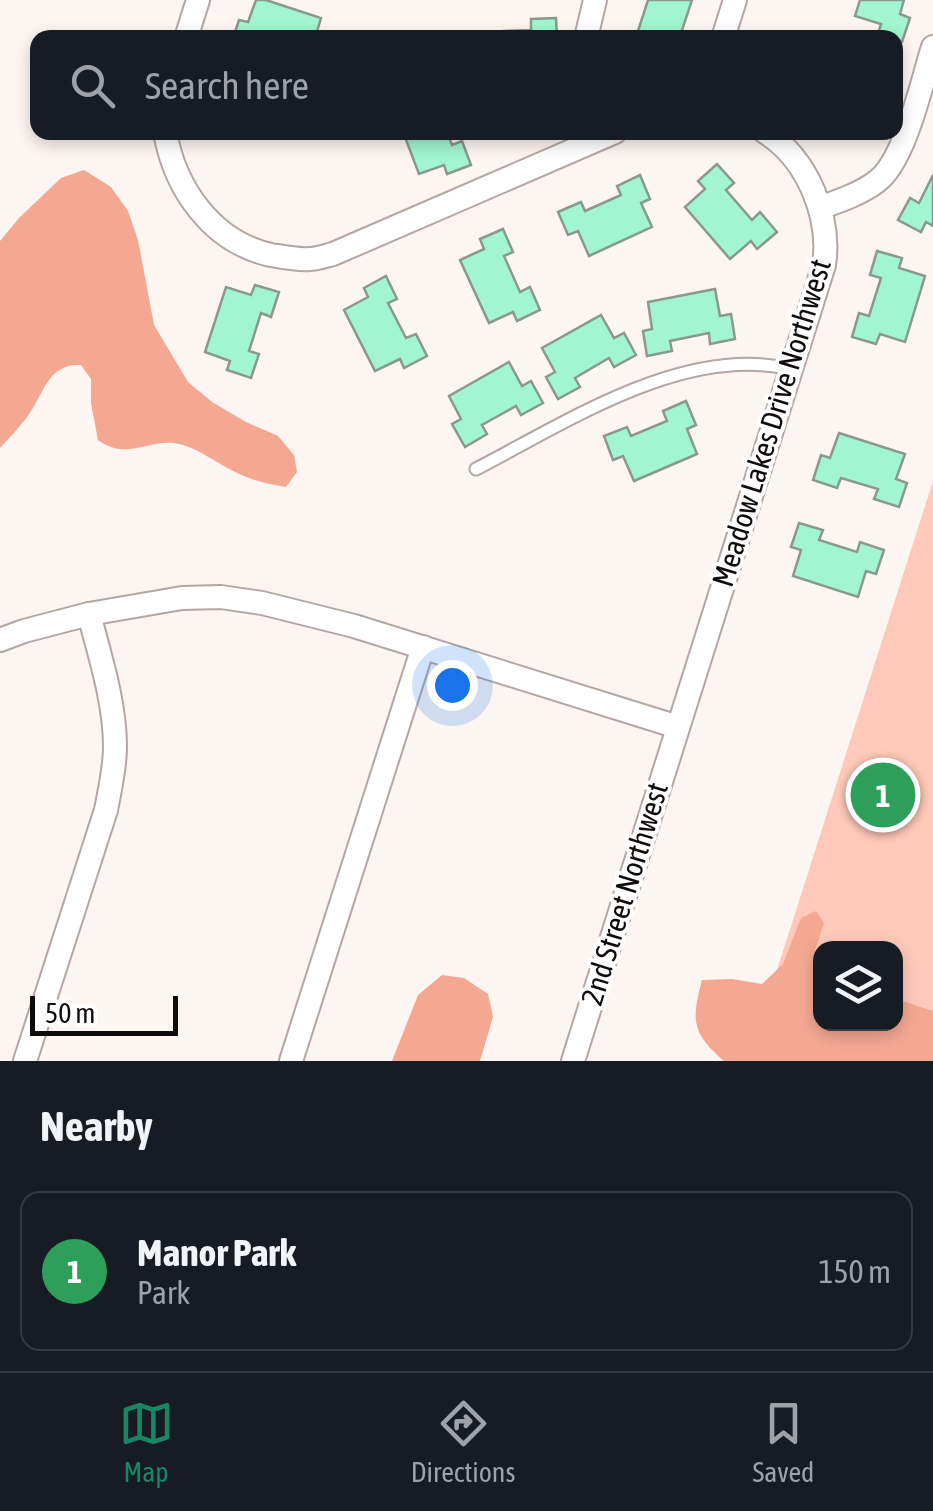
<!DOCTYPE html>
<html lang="en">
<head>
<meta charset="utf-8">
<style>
	:root { --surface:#171b24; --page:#242831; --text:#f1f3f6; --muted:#9ea1a6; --line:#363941; --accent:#198663 }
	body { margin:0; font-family:"Asap Condensed",sans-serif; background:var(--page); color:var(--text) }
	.controls { position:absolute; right:30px; bottom:30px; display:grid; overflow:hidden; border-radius:20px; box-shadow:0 5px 15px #0003 }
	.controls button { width:90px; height:90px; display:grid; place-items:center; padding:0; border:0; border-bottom:2px solid var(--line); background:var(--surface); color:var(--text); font:50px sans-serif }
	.scale { position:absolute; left:30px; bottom:25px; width:148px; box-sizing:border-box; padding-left:10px; border:5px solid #0f0b0a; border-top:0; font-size:28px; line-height:35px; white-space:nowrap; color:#0f0b0a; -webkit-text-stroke:8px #fff; paint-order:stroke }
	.you { position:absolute; left:452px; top:685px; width:35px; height:35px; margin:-25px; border:8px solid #fff; border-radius:50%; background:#1a73e8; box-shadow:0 0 0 15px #1a73e833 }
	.badge { display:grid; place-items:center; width:65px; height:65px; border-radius:50%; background:var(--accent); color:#fff; font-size:32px; font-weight:700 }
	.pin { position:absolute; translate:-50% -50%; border:5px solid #fff; box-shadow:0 2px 10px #0006 }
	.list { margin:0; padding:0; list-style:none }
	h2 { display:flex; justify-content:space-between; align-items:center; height:130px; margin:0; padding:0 40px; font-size:42px }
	h2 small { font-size:32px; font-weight:400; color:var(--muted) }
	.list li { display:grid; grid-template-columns:65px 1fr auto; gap:30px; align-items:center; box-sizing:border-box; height:160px; margin:0 20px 20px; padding:0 20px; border:2px solid var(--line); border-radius:20px }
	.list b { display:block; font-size:38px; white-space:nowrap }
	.list p { margin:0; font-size:32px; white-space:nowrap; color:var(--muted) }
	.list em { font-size:32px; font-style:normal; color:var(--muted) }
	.icon { flex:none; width:55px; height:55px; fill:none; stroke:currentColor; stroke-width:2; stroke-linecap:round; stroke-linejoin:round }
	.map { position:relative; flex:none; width:933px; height:1061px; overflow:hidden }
	.search { position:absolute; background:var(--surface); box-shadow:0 5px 15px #0003; left:30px; right:30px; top:30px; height:110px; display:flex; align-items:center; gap:25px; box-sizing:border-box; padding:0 35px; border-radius:20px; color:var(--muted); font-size:38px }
	.sheet { height:310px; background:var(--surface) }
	nav { display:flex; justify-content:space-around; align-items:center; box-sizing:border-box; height:140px; border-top:2px solid var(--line); background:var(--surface); font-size:28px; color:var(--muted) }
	nav a { display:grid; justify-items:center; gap:5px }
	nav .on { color:var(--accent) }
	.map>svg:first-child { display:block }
	.green { fill:#fec9b9 }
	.forest { fill:#f4a892 }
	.building { fill:#a1f5d1; stroke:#8b9892; stroke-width:2.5 }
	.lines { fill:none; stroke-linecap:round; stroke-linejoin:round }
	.lane-casing { stroke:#b4a7a3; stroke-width:15 }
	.street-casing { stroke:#b4a7a3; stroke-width:26 }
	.lane { stroke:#fff; stroke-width:11 }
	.street { stroke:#fff; stroke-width:22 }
	.labels { text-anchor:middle; stroke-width:8; stroke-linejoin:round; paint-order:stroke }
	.street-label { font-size:30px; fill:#0f0b0a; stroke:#fff }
</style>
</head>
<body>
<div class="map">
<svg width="933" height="1061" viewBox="0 0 933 1061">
	<rect width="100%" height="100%" fill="#fdf5f2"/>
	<polygon class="green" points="933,481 933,1046 896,1024 896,948 820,948 820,1009 770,992"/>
	<g class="forest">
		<path d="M84,170L111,187L128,211L138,240L154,325L188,382L212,402L246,422L278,436L294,455L297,472L286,487C267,484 250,480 233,471C217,463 200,450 183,445C151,435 129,463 98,440L91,403V379L81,365C47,363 44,395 27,417C19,428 9,438 0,448V241L19,218L61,178Z"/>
		<path d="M816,911L824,923L815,950L820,961V1024H896V999L933,1011V1061H724C692,1033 691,1021 702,980L732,979L762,984L783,964L801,918Z"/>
		<polygon points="442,975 464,978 488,994 493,1017 480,1061 392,1061 418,995"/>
	</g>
	<g class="building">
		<polygon points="256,0 266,0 321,18 315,38 233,38 239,20 248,22"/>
		<polygon points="648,0 692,0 681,33 691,38 647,38 637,34"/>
		<polygon points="860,0 904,0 900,14 910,18 902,42 896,40 896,38 878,34 881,24 855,16"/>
		<polygon points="556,18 557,38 504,38 504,31 531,30 531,19"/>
		<polygon points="403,132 447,132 452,145 462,141 471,165 447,174 444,165 419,174"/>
		<polygon points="717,164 734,183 726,190 752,220 760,212 777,232 757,249 751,241 730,259 685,207 705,189 698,181"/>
		<polygon points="640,175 650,199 641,203 652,227 589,256 578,231 568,235 558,212 581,202 585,211 621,195 617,186"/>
		<polygon points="933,175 933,226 926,222 921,232 898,220 910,198 919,203"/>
		<polygon points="503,229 513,252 504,256 520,292 530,287 540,310 517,321 513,312 489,323 460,260 484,249 480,239"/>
		<polygon points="877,251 902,258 899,268 925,276 905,342 880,334 876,344 852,337 859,313 869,316 881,278 870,275"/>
		<polygon points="386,276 397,299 388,303 406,338 416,334 427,356 404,368 400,359 375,371 344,310 368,297 364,288"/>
		<polygon points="255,285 279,292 271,317 261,313 249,351 259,354 251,378 227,370 230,361 205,352 226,287 251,295"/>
		<polygon points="715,289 720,316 731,314 735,339 710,344 709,333 670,341 672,351 647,356 643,331 652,329 648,302"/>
		<polygon points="601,315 614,338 624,333 636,355 614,367 609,358 575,378 580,387 558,399 546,377 555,372 542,348"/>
		<polygon points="509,362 522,386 531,381 543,403 521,415 516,406 482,425 487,434 465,447 452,424 461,419 449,396"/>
		<polygon points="686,401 696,425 687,429 697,454 634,481 623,456 613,460 604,436 627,427 631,436 667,421 663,411"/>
		<polygon points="839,433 905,454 896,479 907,483 899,507 874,499 878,489 841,478 837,488 813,480 821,455 830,458"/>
		<polygon points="799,523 823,530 819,540 857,552 860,542 884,550 876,574 866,571 858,597 793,576 801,550 791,547"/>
	</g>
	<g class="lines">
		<g class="lane-casing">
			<path id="lane" d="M476,469C567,422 685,344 790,369"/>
		</g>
		<g class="street-casing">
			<g id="street">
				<polyline points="186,38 198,0"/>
				<polyline points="586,38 595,0"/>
				<polyline points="723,38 735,0"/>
				<path d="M165,132C175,189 212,242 271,255C283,257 297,260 310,259C317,259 325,256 333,254L615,132"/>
				<path d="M820,208C839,201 860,194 876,182C905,162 922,81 933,47"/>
				<polyline points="0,640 24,631 89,614 182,598 221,597 262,603 354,626 678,727"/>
				<path d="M25,1061L106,810C110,789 115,768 115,747C115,702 100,657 89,614"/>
				<polyline points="291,1061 423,647"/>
				<path d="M573,1061L824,265C831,217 808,159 765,132"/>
			</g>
		</g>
		<use href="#lane" class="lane"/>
		<use href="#street" class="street"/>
	</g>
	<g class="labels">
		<g class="street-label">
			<text transform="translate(772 423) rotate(-73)" y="10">Meadow Lakes Drive Northwest</text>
			<text transform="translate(625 894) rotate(-73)" y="10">2nd Street Northwest</text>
		</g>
	</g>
</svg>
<div class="controls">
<button><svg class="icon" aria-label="layers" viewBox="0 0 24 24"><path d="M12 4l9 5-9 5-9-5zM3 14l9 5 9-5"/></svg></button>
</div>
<div class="scale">50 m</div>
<div class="you"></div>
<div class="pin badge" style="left:883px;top:795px;background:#2e9e5b">1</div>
<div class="search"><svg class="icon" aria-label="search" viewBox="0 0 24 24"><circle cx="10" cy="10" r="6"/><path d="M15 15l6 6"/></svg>Search here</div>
</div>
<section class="sheet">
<h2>Nearby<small></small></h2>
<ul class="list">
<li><span class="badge" style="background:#2e9e5b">1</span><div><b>Manor Park</b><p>Park</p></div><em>150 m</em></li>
</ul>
</section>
<nav>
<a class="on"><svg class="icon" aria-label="map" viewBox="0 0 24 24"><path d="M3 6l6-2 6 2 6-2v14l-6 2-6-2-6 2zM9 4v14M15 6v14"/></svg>Map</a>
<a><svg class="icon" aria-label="directions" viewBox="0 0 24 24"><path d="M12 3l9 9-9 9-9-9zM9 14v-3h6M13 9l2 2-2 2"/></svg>Directions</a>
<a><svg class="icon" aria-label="saved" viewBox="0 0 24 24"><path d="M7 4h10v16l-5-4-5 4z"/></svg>Saved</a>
</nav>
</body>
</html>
